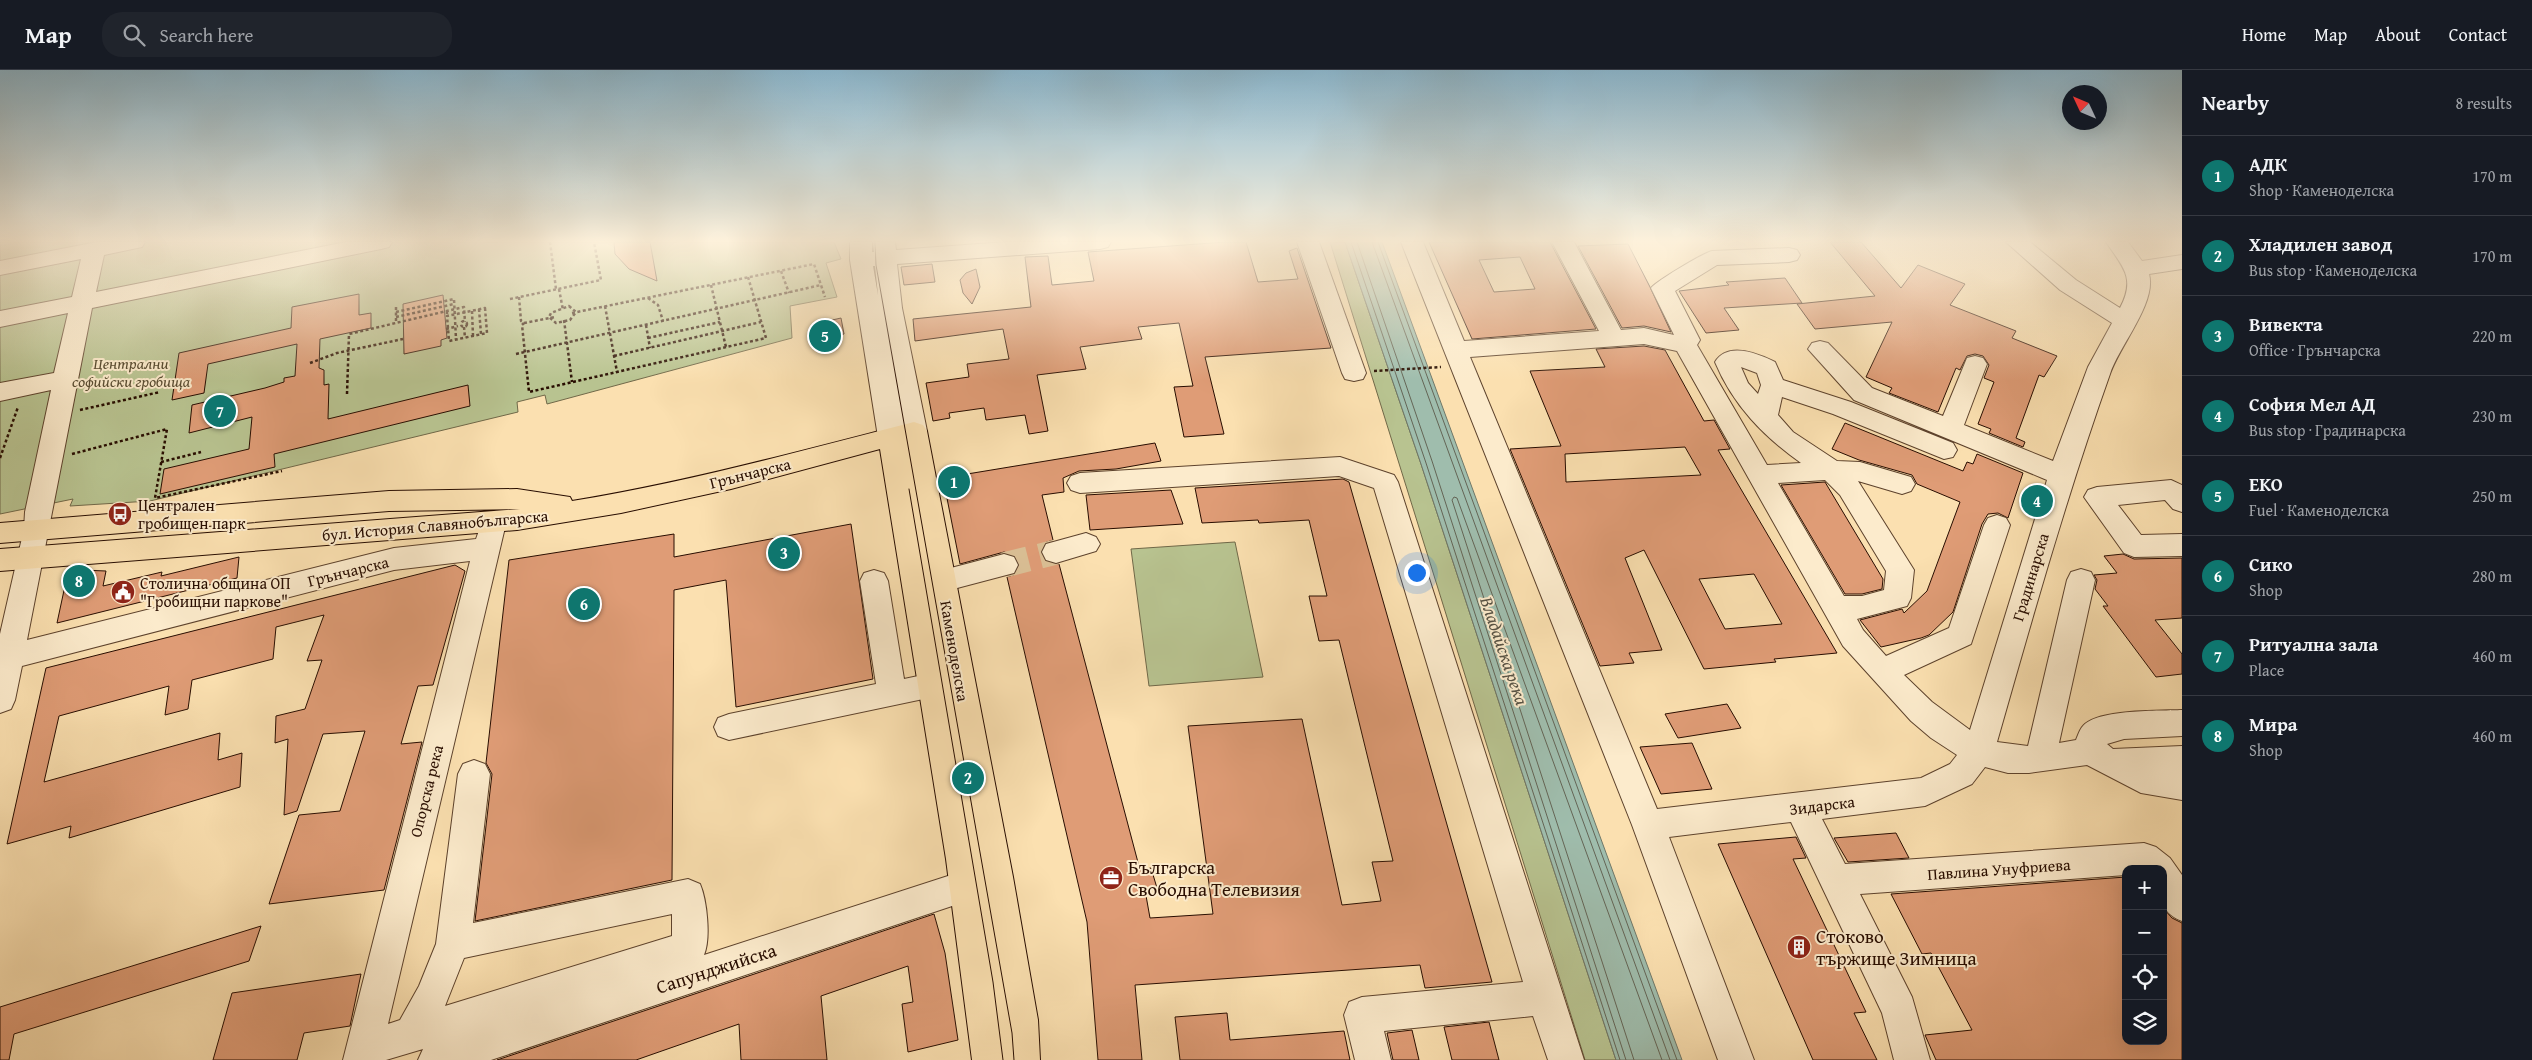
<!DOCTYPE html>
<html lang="en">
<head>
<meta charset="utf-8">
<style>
	:root { --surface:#171b24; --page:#20242c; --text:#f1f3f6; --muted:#9ea1a6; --line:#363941; --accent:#0f766e }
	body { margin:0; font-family:"Gentium Book Plus",serif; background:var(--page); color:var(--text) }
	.controls { position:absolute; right:15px; bottom:15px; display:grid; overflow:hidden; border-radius:10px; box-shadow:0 5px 20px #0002 }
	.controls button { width:45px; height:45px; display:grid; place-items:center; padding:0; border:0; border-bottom:1px solid var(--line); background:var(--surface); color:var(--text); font:25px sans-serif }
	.compass { position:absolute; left:2062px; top:15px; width:45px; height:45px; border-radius:50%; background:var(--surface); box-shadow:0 5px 20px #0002; rotate:314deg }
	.you { position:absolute; left:1416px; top:502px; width:18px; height:18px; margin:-12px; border:4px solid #fff; border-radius:50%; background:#1a73e8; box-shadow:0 0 0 8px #1a73e833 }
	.badge { display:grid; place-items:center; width:32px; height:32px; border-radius:50%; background:var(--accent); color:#fff; font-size:16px; font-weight:700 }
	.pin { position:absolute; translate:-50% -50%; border:2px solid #fff; box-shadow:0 1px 5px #0006 }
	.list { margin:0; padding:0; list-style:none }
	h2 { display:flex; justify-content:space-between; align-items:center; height:65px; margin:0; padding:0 20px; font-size:21px }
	h2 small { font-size:16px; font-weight:400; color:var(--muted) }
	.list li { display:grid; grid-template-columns:32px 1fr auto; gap:15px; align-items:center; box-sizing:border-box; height:80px; padding:0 20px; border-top:1px solid var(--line) }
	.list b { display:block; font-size:19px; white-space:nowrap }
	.list p { margin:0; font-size:16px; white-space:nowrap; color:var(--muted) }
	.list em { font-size:16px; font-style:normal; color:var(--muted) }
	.icon { flex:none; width:28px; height:28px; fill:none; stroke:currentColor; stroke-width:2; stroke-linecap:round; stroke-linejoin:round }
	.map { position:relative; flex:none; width:2182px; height:990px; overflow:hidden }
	header { display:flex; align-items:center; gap:30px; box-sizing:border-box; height:70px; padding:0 25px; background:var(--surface); border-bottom:1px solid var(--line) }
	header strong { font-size:24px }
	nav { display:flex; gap:28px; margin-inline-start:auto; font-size:18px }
	.search { width:350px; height:45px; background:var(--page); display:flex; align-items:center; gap:12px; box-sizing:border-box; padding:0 18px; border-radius:20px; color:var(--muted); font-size:19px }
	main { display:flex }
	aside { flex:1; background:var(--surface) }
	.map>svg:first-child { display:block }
	.green { fill:#b8c390; stroke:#706848 }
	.water { fill:#9fbdad; stroke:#6f7768 }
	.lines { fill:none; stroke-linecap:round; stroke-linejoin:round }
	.shore { stroke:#646556; stroke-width:1 }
	.building { fill:#df9c76; stroke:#280d00; fill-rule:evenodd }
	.minor-tunnel { stroke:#dbc096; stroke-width:25; stroke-dasharray:25 12; stroke-linecap:butt }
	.minor-casing { stroke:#5d422c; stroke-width:2 }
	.major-casing { stroke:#280d00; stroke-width:2 }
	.path { stroke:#280d00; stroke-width:2.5; stroke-dasharray:3 2.5; stroke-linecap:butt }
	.minor { fill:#fcebcc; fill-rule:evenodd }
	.major { fill:#fbe0b0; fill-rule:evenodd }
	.tram { stroke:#280d00; stroke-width:1 }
	.labels { text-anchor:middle; stroke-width:4; stroke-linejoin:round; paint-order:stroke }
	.park-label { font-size:16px; font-style:italic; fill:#5a4d32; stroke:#fcebcc }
	.street-label { font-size:16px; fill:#280d00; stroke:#fcebcc }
	.poi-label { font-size:16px; fill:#280d00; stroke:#fcebcc; text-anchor:start }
	.water-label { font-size:18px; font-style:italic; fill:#585345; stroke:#fcebcc }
	.near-poi-label { font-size:19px; fill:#280d00; stroke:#fcebcc; text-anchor:start }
	.near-street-label { font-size:19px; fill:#280d00; stroke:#fcebcc }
</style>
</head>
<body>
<header>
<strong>Map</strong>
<div class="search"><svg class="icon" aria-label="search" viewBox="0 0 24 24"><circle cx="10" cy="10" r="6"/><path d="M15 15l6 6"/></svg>Search here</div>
<nav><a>Home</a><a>Map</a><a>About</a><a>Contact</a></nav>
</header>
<main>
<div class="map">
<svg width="2182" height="990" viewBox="0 0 2182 990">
	<rect width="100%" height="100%" fill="#fbe0b0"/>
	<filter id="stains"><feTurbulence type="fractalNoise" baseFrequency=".004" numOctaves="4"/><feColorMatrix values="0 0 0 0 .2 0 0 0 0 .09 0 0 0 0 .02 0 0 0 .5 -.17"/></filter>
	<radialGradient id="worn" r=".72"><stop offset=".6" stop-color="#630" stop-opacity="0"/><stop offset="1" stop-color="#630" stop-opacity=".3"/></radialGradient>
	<g class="green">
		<polygon points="0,172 834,172 841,189 826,193 837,227 790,236 792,268 547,334 545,325 517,332 518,342 150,431 70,436 73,429 0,444"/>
		<polygon points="1330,172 1345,172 1421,394 1616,990 1585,990"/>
		<polygon points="1235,472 1263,607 1149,616 1131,479"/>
	</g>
	<polygon class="water" points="1345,172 1382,172 1682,990 1616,990 1421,394"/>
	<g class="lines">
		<g class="shore">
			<polyline points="1351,172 1426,393 1620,990"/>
			<polyline points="1357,172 1432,391 1626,990"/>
			<polyline points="1372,172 1670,990"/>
			<polyline points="1378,172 1677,990"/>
			<polyline points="1634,990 1452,430 1454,427 1457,428 1662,990"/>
		</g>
	</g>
	<g class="building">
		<polygon points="614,172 650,172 657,211 629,199 615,184"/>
		<polygon points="1225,172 1246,172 1258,212 1298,209 1289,181 1297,178 1331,278 1205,287 1224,364 1184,367 1174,317 1193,316 1179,253 1138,257 1142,269 1080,277 1086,299 1037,305 1048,361 1029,364 1025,345 986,350 984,338 949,343 950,348 933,351 926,313 969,307 967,294 1009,289 1003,259 915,271 913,249 1031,237 1025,187 1048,186 1052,215 1094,211 1088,182"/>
		<path d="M1429,172H1550L1596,259L1472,269ZM1520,187L1535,219L1494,222L1479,190Z"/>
		<polygon points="1830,172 1861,172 1901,218 1918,195 1965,214 1950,235 2016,261 2012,268 2057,286 2044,307 2039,305 2016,368 2025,372 2023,377 1989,363 1991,359 1978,354 1994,312 1984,308 1989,295 1983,286 1975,284 1967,286 1960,300 1956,298 1938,342 1889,323 1892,318 1866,307 1892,252 1815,259 1797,234 1875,226"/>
		<polygon points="1628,174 1650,217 1671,262 1644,256 1622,258 1578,176"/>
		<polygon points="932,194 935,212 904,215 901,197"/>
		<polygon points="976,199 980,217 972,234 963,223 960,210 966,203"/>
		<polygon points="1785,208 1802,233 1724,238 1739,260 1706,263 1679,221 1729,215 1726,212"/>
		<polygon points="359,224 359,245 371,243 371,258 320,269 319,298 324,300 324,315 329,314 328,349 468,315 470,336 274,384 275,397 160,424 164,399 249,379 252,347 189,363 192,335 265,318 284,312 284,308 295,306 297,274 208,294 204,323 172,330 179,283 291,258 292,237"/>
		<polygon points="443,225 447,268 441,270 441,276 404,284 403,234"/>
		<polygon points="841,248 844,264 822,270 819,253"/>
		<path d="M1644,276L1665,280L1704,351L1714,350L1730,379L1718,380L1837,583L1774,589L1776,592L1704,599L1644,480L1625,488L1662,580L1629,583L1634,593L1600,596L1510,379L1561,376L1530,301L1605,297L1596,279ZM1685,377L1701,405L1566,412L1565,384ZM1754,504L1782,554L1725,559L1699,509Z"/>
		<polygon points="1845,353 1963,401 1967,392 1973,394 1977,384 2023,403 2008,448 1998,443 1988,444 1982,454 1953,542 1929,565 1921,568 1881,577 1860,550 1902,539 1904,543 1927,521 1960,432 1917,414 1912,405 1859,390 1832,379"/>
		<polygon points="1155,373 1161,391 1116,399 1079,401 1063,408 1064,422 1042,425 1053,470 1044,473 1040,481 1045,492 1059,494 1140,800 1151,798 1157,818 1145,820 1150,848 1213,844 1188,656 1302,649 1342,835 1381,831 1372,792 1393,791 1339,570 1319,571 1309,526 1327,526 1309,450 1259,453 1258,450 1202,453 1195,418 1343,409 1349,412 1492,912 1425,918 1420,895 1135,915 1142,990 1098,990 1087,852 1007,507 1016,504 1020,494 1015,485 1004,482 960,494 943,408"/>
		<polygon points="1825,412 1883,509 1882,519 1862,524 1845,524 1781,415"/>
		<polygon points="1171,420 1183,454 1090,460 1086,425"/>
		<polygon points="851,454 873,609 736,637 726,510 674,520 672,810 475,851 492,704 486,693 509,490 674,464 674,487"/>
		<polygon points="2123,484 2134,489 2182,488 2182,548 2155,550 2182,584 2182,604 2156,607 2103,536 2108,536 2095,519 2097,510 2094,505 2117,503 2104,486"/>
		<polygon points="239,487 237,508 57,553 66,511 81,500 106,501 103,516 162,502 161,506"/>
		<polygon points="455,495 465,501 433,615 418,616 401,674 422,672 384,820 269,834 299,745 340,741 365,661 323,664 297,741 284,745 288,669 275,673 276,646 305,639 322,590 307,591 324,545 276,557 273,589 192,610 188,639 165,645 169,616 59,646 44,712 220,663 218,690 242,683 240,717 69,768 71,756 7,774 46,598"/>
		<polygon points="1727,634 1741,658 1678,668 1665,644"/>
		<polygon points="1692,673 1712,719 1661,724 1640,677"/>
		<polygon points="1896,763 1909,788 1848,792 1834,768"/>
		<polygon points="1796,767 1806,788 1793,789 1866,942 1854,943 1877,990 1813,990 1718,774"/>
		<polygon points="2126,807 2126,971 2163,971 2163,838 2172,848 2182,853 2182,990 1936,990 1925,965 1972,960 1931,883 1922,884 1891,824"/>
		<polygon points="934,844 945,883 958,970 908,982 902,934 913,932 908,896 821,926 827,990 741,990 739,954 636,990 497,990"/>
		<polygon points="261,856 249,891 14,964 9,990 0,990 0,937"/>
		<polygon points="361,904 350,956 304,963 297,990 213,990 232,923"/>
		<polygon points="1227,943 1230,970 1344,961 1350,990 1180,990 1175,947"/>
		<polygon points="1489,952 1499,990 1452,990 1444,957"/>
		<polygon points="1412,960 1419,990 1393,990 1387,963"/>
	</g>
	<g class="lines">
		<polyline class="minor-tunnel" points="1004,495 1056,482"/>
		<g class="minor-casing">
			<g id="minor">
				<path d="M97,172H145L142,177L104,185L96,222L346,172H392L389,177L381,179L92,238L27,570L394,478L476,469L484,446L493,443L502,446L506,453L388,954L400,950L419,916L436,874L458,704L463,694L474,690L485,694L490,704L473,853L688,809L700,814C707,830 711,869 704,885L985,794L997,799L1002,810L997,821L491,990H418L423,979L386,990H343L470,491L394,500L22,596L15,630L11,639L0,643V564L24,459L25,442L51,320L0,331V313L54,303L68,243L0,257V241L72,227L81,189L0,205V191ZM672,844V866L445,936L464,888Z"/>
				<path d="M850,172H872V182H874L873,172H895L896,180L1006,172H1111L1108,177L1100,179L897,194L902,238L927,361L923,367L914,370L905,367L903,364L900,373L891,376L882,373L878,367L850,190ZM873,196H875L878,225Z"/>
				<polygon points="1297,172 1319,172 1366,303 1363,309 1354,311 1345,309 1342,303"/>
				<path d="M1401,172H1423L1464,271L1599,261L1552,172H1574L1621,260L1644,258L1674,265L1651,218C1655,212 1703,183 1712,181L1789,178L1797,180L1800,185L1797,190L1789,192L1717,195L1675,221L1700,270L1697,275L1767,395L1801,393C1763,366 1733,335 1715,292C1728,271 1759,284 1775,292L1783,310L1851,332L1953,373L1957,380L1953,387L1944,389L1833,344L1782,327L1778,345L1793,362L1837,391L1860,392L1911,407L1915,414L1911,421L1902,424L1858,411L1914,500L1911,528L1907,536L1857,549L1863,560L1886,586L1949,558L1984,455L1988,448L1997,445L2006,448L2010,455L1971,574L1904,605L1932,632L1970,660L2047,410L1854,330L1808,279L1812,273L1820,271L1828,273L1872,318L1943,346L1967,288L1975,286L1983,288L1987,294L1964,355L2053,391L2088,297L2112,253L2060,220L2006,172H2030L2076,210L2120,238C2136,208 2123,197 2106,172H2128L2142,191L2182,185V199L2149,204C2157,233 2119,276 2110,304C2067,425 2032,549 1997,672L2028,676L2067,510L2071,502L2081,499L2091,502L2095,510L2059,673L2076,670C2078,665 2080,659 2083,656C2097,639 2161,641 2182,640V666L2124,669L2107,674L2113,679L2182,676V730L2141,723L2087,695L2029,703H2008L1985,697L1972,714L1925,736L1822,749L1845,794L2144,773L2156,777L2170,788L2182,805V851C2156,841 2163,823 2163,799H2126V805L1860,824L1912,927L1930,990H1894L1882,943L1791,752L1669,767L1754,990H1718L1632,755ZM1644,274L1677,281L1843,576L1911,651L1931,668L1957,685L1950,694L1921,708L1657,739L1470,287ZM1741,297L1757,303L1761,315L1758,324L1748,313ZM1825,410L1840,425L1886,501L1884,520L1862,526H1844L1778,413Z"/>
				<polygon points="1340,387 1394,405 1398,412 1584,990 1548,990 1533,946 1384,961 1391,990 1355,990 1344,945 1349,932 1362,927 1523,912 1374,418 1339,406 1080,423 1071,420 1067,413 1071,406 1080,403"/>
				<polygon points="2171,410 2182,415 2182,442 2173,439 2165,430 2118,435 2141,465 2182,464 2182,486 2134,487 2124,483 2084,427 2088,420 2097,417"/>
				<polygon points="1086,463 1096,467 1100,474 1096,481 1056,493 1046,490 1042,482 1046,474"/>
				<polygon points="1004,484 1014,487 1018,495 1014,503 942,522 932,519 928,511 932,503"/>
				<polygon points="874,500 884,503 888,511 904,609 956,598 966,602 971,611 966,620 729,670 718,666 714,657 718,648 729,644 876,614 860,511 864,503"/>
			</g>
		</g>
		<g class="major-casing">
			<path id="major" d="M914,352L923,355L927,361L1013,807L1038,950L1040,990H972L946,789L880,379L731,419L621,443L517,460L0,501V479L520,439L389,441L0,473V453L389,421L517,419L570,427L572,431C688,412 801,381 914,352Z"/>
		</g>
		<g class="path">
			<polyline points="550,172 556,219"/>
			<polyline points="781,201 789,223"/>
			<polyline points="711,215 726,277"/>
			<polyline points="559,219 563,240"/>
			<polyline points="519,227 521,251 524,253 522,255 529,322 766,268 748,207"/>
			<polyline points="648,228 658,235 663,251"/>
			<polyline points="510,229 601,210 594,172"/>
			<polygon points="569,236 576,242 570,250 556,253 549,247 551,243"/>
			<polyline points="605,236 617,302"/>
			<polyline points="396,237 396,253"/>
			<polygon points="485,238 487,263 449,271 447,246"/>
			<polyline points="479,239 481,264"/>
			<polyline points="447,241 447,246"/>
			<polyline points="472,241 473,266"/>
			<polyline points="396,242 454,229 456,269"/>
			<polyline points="572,243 814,194 825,227"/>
			<polyline points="396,247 454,234"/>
			<polyline points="564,250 572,312"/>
			<circle cx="464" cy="254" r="3"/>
			<polyline points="524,253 555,247"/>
			<polyline points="646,255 650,278"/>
			<polyline points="464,257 465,268"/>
			<polyline points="446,259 458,256"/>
			<polyline points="648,268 720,252"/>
			<polyline points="516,284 821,215"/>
			<polyline points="614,286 761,252"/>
			<polyline points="310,293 337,283 403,269"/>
			<polyline points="1374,301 1441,297"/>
			<polyline points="347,324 349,264 464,237 465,252"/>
			<polyline points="80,340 160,322"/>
			<polyline points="72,384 167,359 155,428 282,401"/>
			<polyline points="0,388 18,337"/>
			<polyline points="161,392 201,382"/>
		</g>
		<use href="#minor" class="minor"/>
		<use href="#major" class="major"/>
		<g class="tram">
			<polyline points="875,172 876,195 1012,963 1014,990"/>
			<polyline points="909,419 993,912 1003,990"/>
		</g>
	</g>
	<linearGradient id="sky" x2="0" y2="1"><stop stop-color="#8bb8d0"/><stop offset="0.55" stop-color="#fdf1db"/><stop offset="1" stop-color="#fdf1db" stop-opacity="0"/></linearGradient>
	<rect width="2182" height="311" fill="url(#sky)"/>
	<defs>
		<g id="bus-disc" transform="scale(1.25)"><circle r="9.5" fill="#8f2418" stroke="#fcebcc"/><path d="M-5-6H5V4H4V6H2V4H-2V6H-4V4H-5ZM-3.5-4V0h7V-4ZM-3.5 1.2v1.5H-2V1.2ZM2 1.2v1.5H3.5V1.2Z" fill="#fff"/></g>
		<g id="civic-disc" transform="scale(1.25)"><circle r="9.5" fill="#8f2418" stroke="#fcebcc"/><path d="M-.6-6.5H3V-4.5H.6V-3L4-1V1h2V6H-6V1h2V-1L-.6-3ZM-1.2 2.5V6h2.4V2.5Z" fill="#fff"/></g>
		<g id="office-disc" transform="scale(1.25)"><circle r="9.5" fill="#8f2418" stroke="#fcebcc"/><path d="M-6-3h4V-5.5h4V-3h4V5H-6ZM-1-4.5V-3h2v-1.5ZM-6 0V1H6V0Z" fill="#fff"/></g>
		<g id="building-disc" transform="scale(1.25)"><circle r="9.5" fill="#8f2418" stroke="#fcebcc"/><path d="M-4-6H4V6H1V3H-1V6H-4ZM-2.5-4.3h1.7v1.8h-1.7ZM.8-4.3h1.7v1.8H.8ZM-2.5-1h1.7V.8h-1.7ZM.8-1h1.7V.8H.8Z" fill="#fff"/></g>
	</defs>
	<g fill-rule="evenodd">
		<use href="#bus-disc" x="120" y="444"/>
		<use href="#civic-disc" x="123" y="522"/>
		<use href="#office-disc" x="1111" y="808"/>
		<use href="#building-disc" x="1799" y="877"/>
	</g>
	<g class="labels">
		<g class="park-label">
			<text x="131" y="299">Централни<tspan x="131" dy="18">софийски гробища</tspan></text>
		</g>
		<g class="street-label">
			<text transform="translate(750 403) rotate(-14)" y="6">Грънчарска</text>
			<text transform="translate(435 455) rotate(-5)" y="6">бул. История Славянобългарска</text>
			<text transform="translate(348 501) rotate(-14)" y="6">Грънчарска</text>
			<text transform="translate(2030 507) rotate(-73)" y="6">Градинарска</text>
			<text transform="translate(955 581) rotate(80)" y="6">Каменоделска</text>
			<text transform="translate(426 721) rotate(-76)" y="6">Опорска река</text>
			<text transform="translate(1822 735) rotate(-7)" y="6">Зидарска</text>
			<text transform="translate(1999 799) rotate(-4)" y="6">Павлина Унуфриева</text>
		</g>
		<g class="poi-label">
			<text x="138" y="441">Централен<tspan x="138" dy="18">гробищен парк</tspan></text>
			<text x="140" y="519">Столична община ОП<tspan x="140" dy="18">"Гробищни паркове"</tspan></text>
		</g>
		<g class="water-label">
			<text transform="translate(1504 581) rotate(71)" y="6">Владайска река</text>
		</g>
		<g class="near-poi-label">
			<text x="1128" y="804">Българска<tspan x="1128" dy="22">Свободна Телевизия</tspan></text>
			<text x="1816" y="873">Стоково<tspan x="1816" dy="22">тържище Зимница</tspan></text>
		</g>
		<g class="near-street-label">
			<text transform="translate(716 898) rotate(-18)" y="7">Сапунджийска</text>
		</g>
	</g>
	<rect width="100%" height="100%" filter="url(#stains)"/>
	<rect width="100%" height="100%" fill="url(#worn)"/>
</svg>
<div class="controls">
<button>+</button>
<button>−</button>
<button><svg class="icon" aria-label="locate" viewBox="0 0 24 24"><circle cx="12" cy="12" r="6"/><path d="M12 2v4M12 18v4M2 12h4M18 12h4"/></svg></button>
<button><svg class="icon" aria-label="layers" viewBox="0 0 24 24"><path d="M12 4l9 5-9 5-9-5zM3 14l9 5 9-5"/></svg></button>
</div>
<svg class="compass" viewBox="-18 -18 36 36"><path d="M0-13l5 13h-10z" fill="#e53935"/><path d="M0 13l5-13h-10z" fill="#9ea1a6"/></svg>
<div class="you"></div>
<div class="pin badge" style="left:954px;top:412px">1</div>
<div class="pin badge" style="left:968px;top:708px">2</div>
<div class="pin badge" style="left:784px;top:483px">3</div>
<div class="pin badge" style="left:2037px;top:431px">4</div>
<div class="pin badge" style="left:825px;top:266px">5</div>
<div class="pin badge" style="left:584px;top:534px">6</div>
<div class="pin badge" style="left:220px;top:341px">7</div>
<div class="pin badge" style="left:79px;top:511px">8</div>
</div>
<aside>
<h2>Nearby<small>8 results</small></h2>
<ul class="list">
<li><span class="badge">1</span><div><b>АДК</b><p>Shop · Каменоделска</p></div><em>170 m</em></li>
<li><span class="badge">2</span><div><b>Хладилен завод</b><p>Bus stop · Каменоделска</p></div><em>170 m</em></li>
<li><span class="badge">3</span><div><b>Вивекта</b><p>Office · Грънчарска</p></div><em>220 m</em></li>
<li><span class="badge">4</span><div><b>София Мел АД</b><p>Bus stop · Градинарска</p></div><em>230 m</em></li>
<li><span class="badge">5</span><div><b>EKO</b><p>Fuel · Каменоделска</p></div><em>250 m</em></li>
<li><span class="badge">6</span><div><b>Сико</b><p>Shop</p></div><em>280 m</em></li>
<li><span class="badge">7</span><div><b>Ритуална зала</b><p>Place</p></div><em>460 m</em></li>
<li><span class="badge">8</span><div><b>Мира</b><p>Shop</p></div><em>460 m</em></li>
</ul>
</aside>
</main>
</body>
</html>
